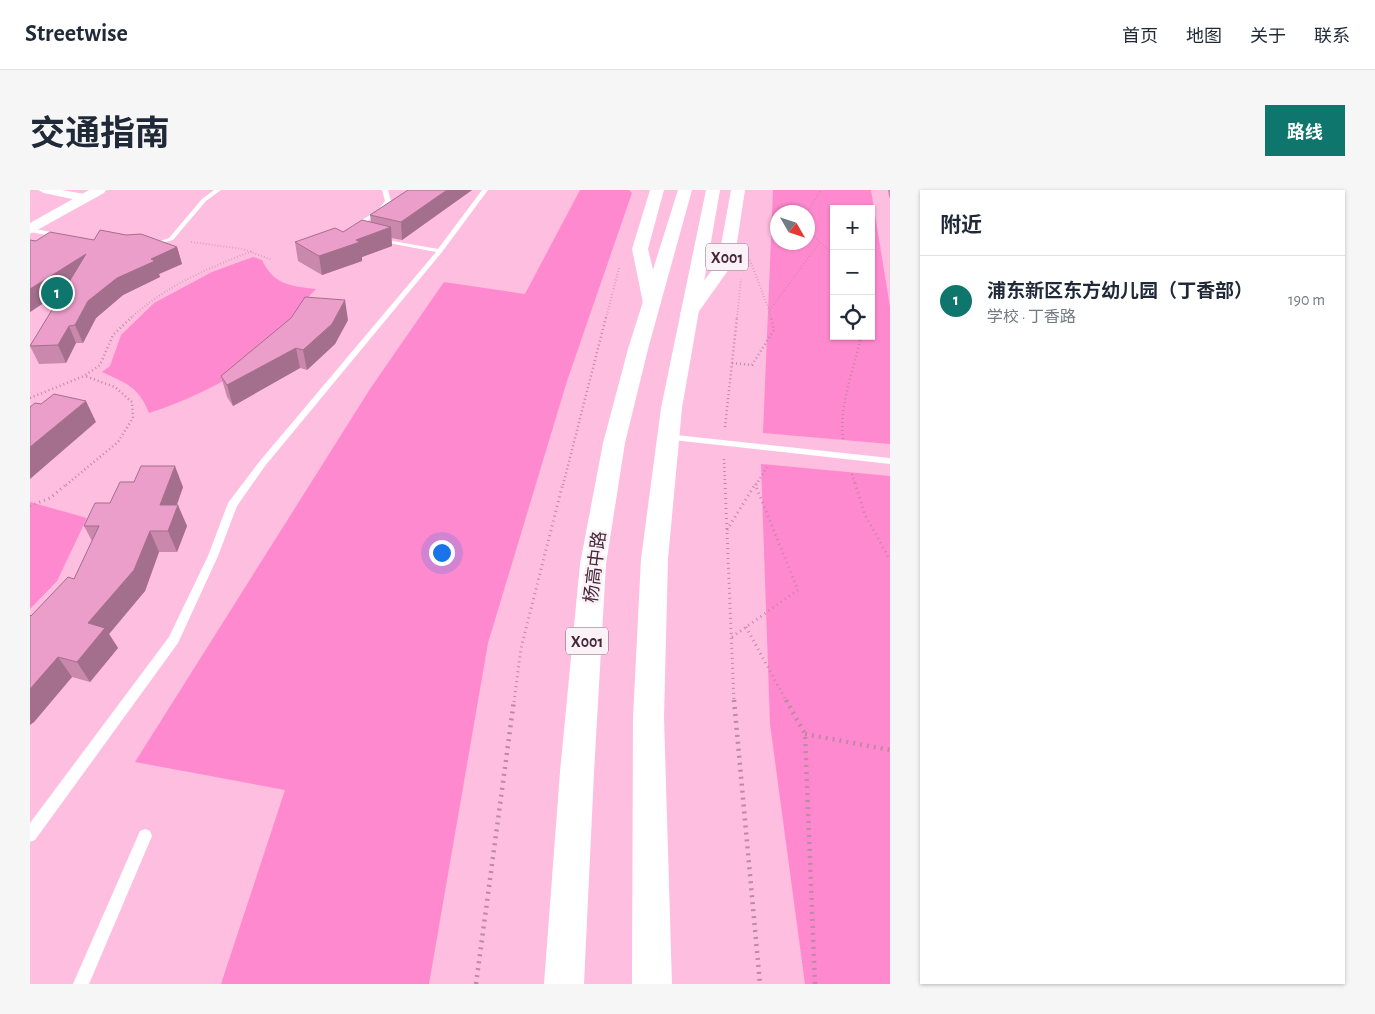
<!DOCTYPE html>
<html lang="zh">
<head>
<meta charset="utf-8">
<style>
	:root { --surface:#fff; --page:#f6f6f7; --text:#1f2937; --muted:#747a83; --line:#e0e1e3; --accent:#0f766e }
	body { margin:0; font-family:"Alegreya Sans","Noto Sans SC",sans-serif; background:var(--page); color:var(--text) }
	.controls { position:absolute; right:15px; top:15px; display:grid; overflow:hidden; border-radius:0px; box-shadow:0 1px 4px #0004 }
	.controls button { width:45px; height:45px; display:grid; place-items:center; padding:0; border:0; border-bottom:1px solid var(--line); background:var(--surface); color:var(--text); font:25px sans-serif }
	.compass { position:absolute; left:740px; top:15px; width:45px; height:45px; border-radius:50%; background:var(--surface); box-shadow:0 1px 4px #0004; rotate:129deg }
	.you { position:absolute; left:411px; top:362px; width:18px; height:18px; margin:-12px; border:4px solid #fff; border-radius:50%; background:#1a73e8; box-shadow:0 0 0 8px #1a73e833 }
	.badge { display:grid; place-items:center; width:32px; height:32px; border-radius:50%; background:var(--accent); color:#fff; font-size:16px; font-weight:700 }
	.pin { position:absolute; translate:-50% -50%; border:2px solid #fff; box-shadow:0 1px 5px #0006 }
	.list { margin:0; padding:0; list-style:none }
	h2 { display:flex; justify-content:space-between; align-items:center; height:65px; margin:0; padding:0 20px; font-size:21px }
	h2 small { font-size:16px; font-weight:400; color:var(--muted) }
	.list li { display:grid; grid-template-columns:32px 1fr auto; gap:15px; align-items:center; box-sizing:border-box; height:90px; padding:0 20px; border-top:1px solid var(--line) }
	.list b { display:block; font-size:19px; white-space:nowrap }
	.list p { margin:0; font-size:16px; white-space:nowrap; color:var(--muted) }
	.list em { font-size:16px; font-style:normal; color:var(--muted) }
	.icon { flex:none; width:28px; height:28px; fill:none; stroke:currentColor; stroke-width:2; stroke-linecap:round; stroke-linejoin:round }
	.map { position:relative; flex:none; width:860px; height:794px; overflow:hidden; border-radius:0px }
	header { display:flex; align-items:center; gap:30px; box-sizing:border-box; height:70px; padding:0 25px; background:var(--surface); border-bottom:1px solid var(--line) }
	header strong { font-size:24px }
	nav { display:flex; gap:28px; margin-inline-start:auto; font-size:18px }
	.intro { display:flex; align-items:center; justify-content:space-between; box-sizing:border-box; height:120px; padding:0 30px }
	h1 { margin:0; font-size:35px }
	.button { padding:12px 22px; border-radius:0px; background:var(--accent); color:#fff; font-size:18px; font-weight:700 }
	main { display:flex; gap:30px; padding:0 30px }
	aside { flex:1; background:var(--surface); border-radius:0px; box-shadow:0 1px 4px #0004 }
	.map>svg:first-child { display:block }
	.green { fill:#ff89ce; fill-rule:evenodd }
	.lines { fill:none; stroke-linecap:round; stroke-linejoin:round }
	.path-far3 { stroke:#bd89a5; stroke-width:2; stroke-dasharray:0.5 2.5; stroke-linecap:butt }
	.path-far2 { stroke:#bd89a5; stroke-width:2.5; stroke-dasharray:1 3; stroke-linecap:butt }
	.path-far1 { stroke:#bd89a5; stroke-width:3; stroke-dasharray:1 4; stroke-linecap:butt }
	.path { stroke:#bd89a5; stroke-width:4.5; stroke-dasharray:2 5; stroke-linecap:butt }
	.service { fill:#fff; fill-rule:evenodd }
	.minor { fill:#fff; fill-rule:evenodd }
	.tertiary { fill:#fff; fill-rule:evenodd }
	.primary { fill:#fff; fill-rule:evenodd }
	.trunk { fill:#fff; fill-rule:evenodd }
	.wall { fill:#ca88ad }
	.shaded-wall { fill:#a46f8d }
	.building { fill:#eb9ec9; stroke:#a46f8d }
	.labels { text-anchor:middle; stroke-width:5; stroke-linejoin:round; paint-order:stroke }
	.shield { fill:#faf2f6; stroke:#7d6572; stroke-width:1 }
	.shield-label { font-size:16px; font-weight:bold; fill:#47283a }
	.street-label { font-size:18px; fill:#47283a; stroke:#faf2f6 }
</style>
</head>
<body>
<header>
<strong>Streetwise</strong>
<nav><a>首页</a><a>地图</a><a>关于</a><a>联系</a></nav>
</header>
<div class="intro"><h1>交通指南</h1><a class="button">路线</a></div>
<main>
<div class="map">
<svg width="860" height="794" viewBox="0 0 860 794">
	<rect width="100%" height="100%" fill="#febee0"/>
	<g class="green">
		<polygon points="550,0 599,0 602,3 537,191 458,453 399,794 191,794 255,600 105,572 340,199 414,92 495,104"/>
		<path d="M743,0H841L860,117V254L733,243ZM804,19H841V146H804ZM778,22V52H748V22Z"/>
		<path d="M223,67L232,70C244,95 260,96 286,99C271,113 264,131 252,146C225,180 160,210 119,223C109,197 96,193 72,182L80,176L91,145L124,113L182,82Z"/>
		<polygon points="731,274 860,286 860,794 775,794 740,534"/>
		<polygon points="0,312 57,328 27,391 0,419"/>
	</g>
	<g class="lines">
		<g class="path-far3">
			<polyline points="777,22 791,0"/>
			<polyline points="778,37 780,43 804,65"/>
			<polyline points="161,52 213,59 242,70"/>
			<polyline points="720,70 739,120"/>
			<path d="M101,128C135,96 179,78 222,61"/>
			<polyline points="576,128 589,78"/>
			<polyline points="707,128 711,89"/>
			<polyline points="741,128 739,121 790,52"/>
		</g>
		<g class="path-far2">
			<polyline points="702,173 722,175 744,140 741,127"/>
			<polyline points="0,208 54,186 70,175 83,145 102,127"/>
			<polyline points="695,237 707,127"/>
			<path d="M813,249C809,213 824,181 831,146"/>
			<polyline points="694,269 695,295"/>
			<polyline points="822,284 825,295"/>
			<polyline points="36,295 88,252 103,228 102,212 85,197 55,186"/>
			<polyline points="533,295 576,127"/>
			<polyline points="726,295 738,275"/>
		</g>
		<g class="path-far1">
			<polyline points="695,293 704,512"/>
			<polyline points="825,293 835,325 860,370"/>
			<polyline points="0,316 20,308 38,293"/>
			<polyline points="697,340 726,293"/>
			<polyline points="716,437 757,512"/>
			<polyline points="702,447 768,400 725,294"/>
			<polyline points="484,512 491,458 533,293"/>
		</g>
		<g class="path">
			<polyline points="704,510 730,794"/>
			<polyline points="756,510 775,544 785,794"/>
			<polyline points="775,544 860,560"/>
			<polyline points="446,794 484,510"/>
		</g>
		<g class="service">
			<polygon points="184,0 191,0 176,11 143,50 118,57 118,55 139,48 172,9"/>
			<polygon points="352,0 358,0 361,11 352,22 323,40 319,40 319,38 348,20 355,11"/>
			<polygon points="452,0 458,0 412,62 235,276 207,316 188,366 148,453 5,650 0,652 0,633 139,447 178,366 198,313 229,272 406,62 348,51 346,50 346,48 408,59"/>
			<polygon points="0,38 32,44 35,46 32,48 0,42"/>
			<polygon points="637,244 860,268 860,274 634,249 634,245"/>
			<polygon points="115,639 120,641 122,646 59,794 43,794 110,641"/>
		</g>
		<polygon class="minor" points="8,0 32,0 60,5 62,8 56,12 14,3"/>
		<polygon class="tertiary" points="59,0 76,0 74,3 0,44 0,33"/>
		<g class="primary">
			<polygon points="620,0 634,0 618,59 631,113 628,117 622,118 616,117 613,113 602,59"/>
			<polygon points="701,0 715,0 704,72 665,127 659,128 653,127 650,123 688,72"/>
		</g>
		<g class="trunk">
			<polygon points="648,0 662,0 618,159 595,253 576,374 564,582 554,794 514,794 530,582 550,374 573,253 598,159"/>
			<polygon points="676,0 690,0 652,218 638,369 634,527 642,794 602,794 603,527 611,369 631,218"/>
		</g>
	</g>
	<g class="wall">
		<polygon points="378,0 442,0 372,50 361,48 362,56 332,67 332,71 292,85 268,71 265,52 313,42 341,32 340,25"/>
		<polygon points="858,0 860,0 860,9 859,6"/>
		<polygon points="0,50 6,51 64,50 147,57 152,74 129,84 130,87 93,105 66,128 53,153 46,153 36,173 9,174 0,156 35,99 0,122"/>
		<polygon points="318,130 305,154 277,180 270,178 203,216 197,207 191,186"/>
		<polygon points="153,297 147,315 157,336 147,362 129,362 115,401 79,444 88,458 60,492 42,487 4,532 1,426 44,389 62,351 54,336 80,313"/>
	</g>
	<g class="shaded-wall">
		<polygon points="417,0 442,0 372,50 371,32"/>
		<polygon points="361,37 362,56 332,67 332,71 292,85 289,66 326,50"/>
		<polygon points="147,57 152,74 129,84 130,87 93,105 66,128 53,153 45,135 58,111 87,88 121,69"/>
		<polygon points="56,64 63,80 0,122 0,99"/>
		<polygon points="315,110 318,130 305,154 277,180 273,160"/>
		<polygon points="39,136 46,153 36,173 28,155"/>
		<polygon points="266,158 270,178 203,216 197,195"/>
		<polygon points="56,211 66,232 0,289 0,257"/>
		<polygon points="145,276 153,297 139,336 130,315"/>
		<polygon points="148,315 157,336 147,362 138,341"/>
		<polygon points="120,341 129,362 115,401 79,444 88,458 60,492 47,472 58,433"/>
		<polygon points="28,467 42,487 4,532 0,535 0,499"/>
	</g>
	<g class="building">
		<polygon points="378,0 417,0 371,32 340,25"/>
		<polygon points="332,30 361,37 326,50 330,52 289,66 265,52 305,38 313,42"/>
		<polygon points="70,40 96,45 111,44 147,57 121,69 125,71 87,88 58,111 45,135 39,136 28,155 0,156 56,64 0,99 0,50 6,51 20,42 64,50"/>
		<polygon points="275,107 315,110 302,134 273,160 266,158 197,195 191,186 261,128"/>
		<polygon points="24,204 56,211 0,257 0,217 5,213 11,214"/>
		<polygon points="111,276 145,276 130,315 148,315 138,341 120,341 104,380 58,433 75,438 47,472 28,467 0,499 0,425 1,426 38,387 44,389 69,336 54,336 65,313 80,313 90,292 104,292"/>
	</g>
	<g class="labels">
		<g class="shield">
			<rect x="676" y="53.5" width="42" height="27" rx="4"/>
			<rect x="536" y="437.5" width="42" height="27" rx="4"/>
		</g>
		<g class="shield-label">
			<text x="697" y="73">X001</text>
			<text x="557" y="457">X001</text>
		</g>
		<g class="street-label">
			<text transform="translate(565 377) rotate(-83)" y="6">杨高中路</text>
		</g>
	</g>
</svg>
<div class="controls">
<button>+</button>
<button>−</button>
<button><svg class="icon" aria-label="locate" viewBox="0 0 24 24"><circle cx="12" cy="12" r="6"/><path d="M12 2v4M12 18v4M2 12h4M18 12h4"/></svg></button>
</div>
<svg class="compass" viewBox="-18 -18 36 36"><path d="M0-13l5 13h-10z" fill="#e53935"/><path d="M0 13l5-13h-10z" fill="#747a83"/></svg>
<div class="you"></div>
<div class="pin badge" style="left:27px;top:103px">1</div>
</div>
<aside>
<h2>附近<small></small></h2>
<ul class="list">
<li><span class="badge">1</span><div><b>浦东新区东方幼儿园（丁香部）</b><p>学校 · 丁香路</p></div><em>190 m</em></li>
</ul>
</aside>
</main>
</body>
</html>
